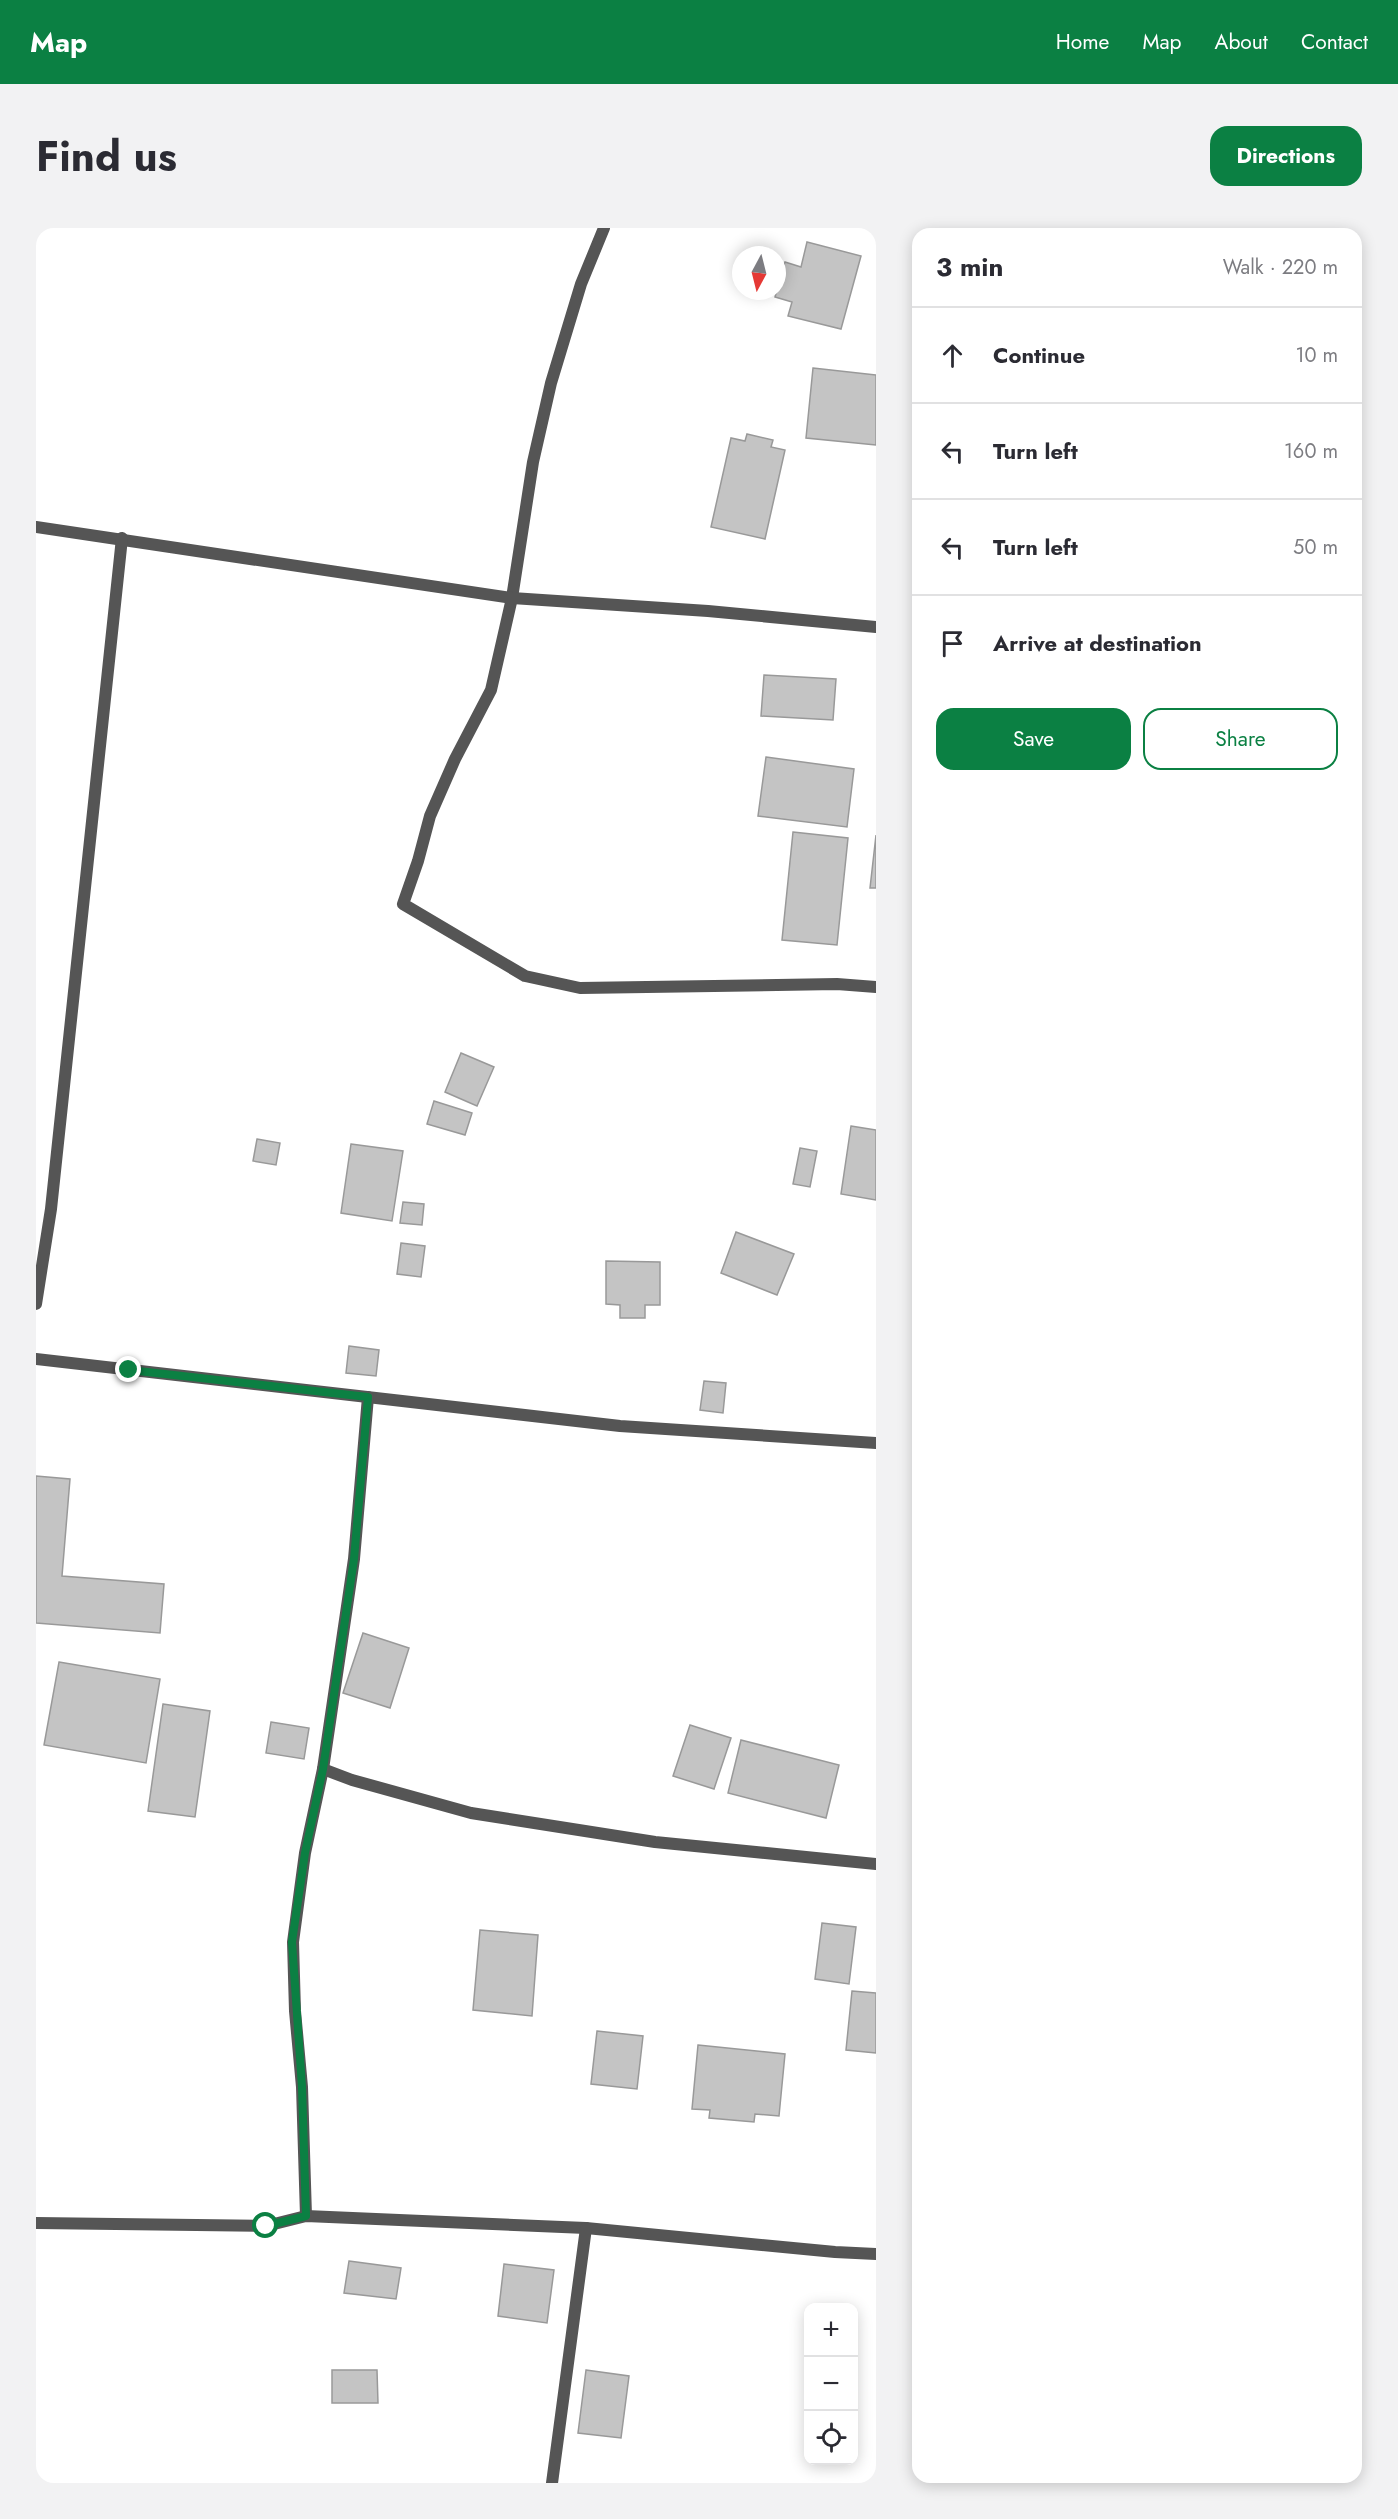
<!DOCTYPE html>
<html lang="en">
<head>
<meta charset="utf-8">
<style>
	:root { --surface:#fff; --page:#f2f2f3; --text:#2b2b33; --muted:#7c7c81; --line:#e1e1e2; --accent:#0b8043 }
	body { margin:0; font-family:Jost,sans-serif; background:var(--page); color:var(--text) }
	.controls { position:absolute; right:18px; bottom:18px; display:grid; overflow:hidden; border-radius:12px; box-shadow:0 3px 15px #0003 }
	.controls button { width:54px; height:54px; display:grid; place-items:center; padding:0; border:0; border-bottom:2px solid var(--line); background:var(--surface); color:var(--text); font:30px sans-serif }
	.compass { position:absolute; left:696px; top:18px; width:54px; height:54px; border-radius:50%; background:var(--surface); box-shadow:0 3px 15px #0003; rotate:187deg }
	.stop { position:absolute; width:18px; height:18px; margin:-14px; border:4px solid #0b8043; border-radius:50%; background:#fff }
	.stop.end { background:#0b8043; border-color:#fff; box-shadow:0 2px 6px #0008 }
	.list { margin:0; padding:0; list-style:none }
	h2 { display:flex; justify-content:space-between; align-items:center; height:78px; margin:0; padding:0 24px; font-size:26px }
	h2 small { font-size:20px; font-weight:400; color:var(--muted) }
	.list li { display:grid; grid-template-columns:39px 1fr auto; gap:18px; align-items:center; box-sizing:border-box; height:96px; padding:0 24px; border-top:2px solid var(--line) }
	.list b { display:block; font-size:22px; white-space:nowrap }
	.list em { font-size:20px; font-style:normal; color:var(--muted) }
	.actions { display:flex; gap:12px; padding:18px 24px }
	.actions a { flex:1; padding:14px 0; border:2px solid var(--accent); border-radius:18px; text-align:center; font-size:21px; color:var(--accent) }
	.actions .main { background:var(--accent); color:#fff }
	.icon { flex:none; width:33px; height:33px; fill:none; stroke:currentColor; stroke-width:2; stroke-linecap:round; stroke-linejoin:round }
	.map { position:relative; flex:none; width:840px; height:2255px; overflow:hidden; border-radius:18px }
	header { display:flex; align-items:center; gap:36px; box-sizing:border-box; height:84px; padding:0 30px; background:var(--accent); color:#fff }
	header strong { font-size:28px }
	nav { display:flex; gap:33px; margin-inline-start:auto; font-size:21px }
	.intro { display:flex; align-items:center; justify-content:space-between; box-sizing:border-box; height:144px; padding:0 36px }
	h1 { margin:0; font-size:42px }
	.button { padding:15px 27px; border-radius:18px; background:var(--accent); color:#fff; font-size:21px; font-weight:700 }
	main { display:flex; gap:36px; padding:0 36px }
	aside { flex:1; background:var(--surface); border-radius:18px; box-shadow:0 3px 15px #0003 }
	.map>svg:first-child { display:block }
	.building { fill:#c4c4c4; stroke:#999; stroke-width:1.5 }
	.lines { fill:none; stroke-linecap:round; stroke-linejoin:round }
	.minor { stroke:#555; stroke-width:12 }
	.route { stroke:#0b8043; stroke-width:8 }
</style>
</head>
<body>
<header>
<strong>Map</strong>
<nav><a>Home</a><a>Map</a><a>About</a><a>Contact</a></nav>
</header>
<div class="intro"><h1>Find us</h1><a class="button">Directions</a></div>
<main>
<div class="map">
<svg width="840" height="2255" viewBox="0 0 840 2255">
	<rect width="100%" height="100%" fill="#fff"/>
	<g class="building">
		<polygon points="771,14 825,28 805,101 752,88 756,74 739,69 749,34 765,39"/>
		<polygon points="777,140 840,147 840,217 770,210"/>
		<polygon points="711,206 737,212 735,219 749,222 729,311 675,299 695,210 709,213"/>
		<polygon points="728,447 800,451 797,492 725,488"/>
		<polygon points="730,529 818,541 811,599 722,588"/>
		<polygon points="757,604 812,610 801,717 746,712"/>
		<polygon points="840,607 840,660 834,660"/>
		<polygon points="425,825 458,839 441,878 409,864"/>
		<polygon points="398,873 436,885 429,907 391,896"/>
		<polygon points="815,898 840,902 840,972 805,966"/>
		<polygon points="221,911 244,915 240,937 217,933"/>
		<polygon points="315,916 367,923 356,993 305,985"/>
		<polygon points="764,920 781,923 774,959 757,956"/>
		<polygon points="367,974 388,976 386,997 364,995"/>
		<polygon points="700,1004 758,1026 741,1067 685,1045"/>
		<polygon points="365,1015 389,1018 385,1049 361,1046"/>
		<polygon points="570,1033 624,1034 624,1077 609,1077 609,1090 584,1090 584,1077 570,1076"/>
		<polygon points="313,1118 343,1122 340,1148 310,1145"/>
		<polygon points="668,1153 690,1155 687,1185 664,1182"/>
		<polygon points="0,1248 34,1251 26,1348 128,1356 124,1405 0,1395"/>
		<polygon points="327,1405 373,1420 354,1480 307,1465"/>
		<polygon points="23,1434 124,1451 110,1535 8,1517"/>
		<polygon points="127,1476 174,1483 159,1589 112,1583"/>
		<polygon points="235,1494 273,1500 268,1531 230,1525"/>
		<polygon points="654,1497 695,1510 678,1561 637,1548"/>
		<polygon points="705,1512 803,1537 790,1590 692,1565"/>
		<polygon points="786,1695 820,1699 813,1756 779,1751"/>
		<polygon points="444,1702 502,1707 496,1788 437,1782"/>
		<polygon points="816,1763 840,1765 840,1825 810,1822"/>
		<polygon points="561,1803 607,1808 601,1861 555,1856"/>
		<polygon points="662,1817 749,1826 743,1888 719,1886 718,1894 673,1890 674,1882 656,1881"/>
		<polygon points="313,2033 365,2040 360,2071 308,2065"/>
		<polygon points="468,2036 518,2042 511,2095 462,2088"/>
		<polygon points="296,2142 341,2142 342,2175 296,2175"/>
		<polygon points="550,2142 593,2148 585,2210 542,2205"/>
	</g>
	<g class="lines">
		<g class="minor">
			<polyline points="568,0 545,56 515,155 497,234 476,370 455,462 419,531 394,588 382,633 367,676 489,748 544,760 801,756 840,759"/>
			<polyline points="0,299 476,370 672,383 840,399"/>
			<polyline points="0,1076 15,981 86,310"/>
			<polyline points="0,1131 584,1198 840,1215"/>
			<polyline points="287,1541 316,1552 435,1585 619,1614 840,1636"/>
			<polyline points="270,1988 266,1859 259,1783 257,1714 269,1625 287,1541 318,1331 332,1169"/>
			<polyline points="0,1995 230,1998 270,1988 550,2000 799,2024 840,2026"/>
			<polyline points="516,2255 550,2000"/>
		</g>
	</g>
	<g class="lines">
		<polyline class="route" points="93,1142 332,1169 318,1331 287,1541 269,1625 256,1714 266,1859 270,1988 230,1998"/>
	</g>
</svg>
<div class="controls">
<button>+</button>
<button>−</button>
<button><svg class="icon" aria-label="locate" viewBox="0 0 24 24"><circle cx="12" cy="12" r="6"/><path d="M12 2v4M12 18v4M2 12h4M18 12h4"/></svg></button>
</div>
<svg class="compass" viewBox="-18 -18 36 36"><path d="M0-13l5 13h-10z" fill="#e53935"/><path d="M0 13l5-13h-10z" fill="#7c7c81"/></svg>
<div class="stop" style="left:230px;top:1998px"></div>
<div class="stop end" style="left:93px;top:1142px"></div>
</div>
<aside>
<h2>3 min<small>Walk · 220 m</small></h2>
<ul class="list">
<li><svg class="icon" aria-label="ahead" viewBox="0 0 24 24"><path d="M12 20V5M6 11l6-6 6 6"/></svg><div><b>Continue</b></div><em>10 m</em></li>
<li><svg class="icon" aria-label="left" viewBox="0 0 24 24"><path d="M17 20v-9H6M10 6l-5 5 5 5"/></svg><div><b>Turn left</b></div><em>160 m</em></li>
<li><svg class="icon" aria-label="left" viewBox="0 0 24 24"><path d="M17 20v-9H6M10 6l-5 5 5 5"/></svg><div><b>Turn left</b></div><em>50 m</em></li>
<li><svg class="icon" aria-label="arrive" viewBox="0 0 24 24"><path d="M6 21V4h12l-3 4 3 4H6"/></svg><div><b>Arrive at destination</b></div></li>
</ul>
<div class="actions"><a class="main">Save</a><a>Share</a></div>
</aside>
</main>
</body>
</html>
